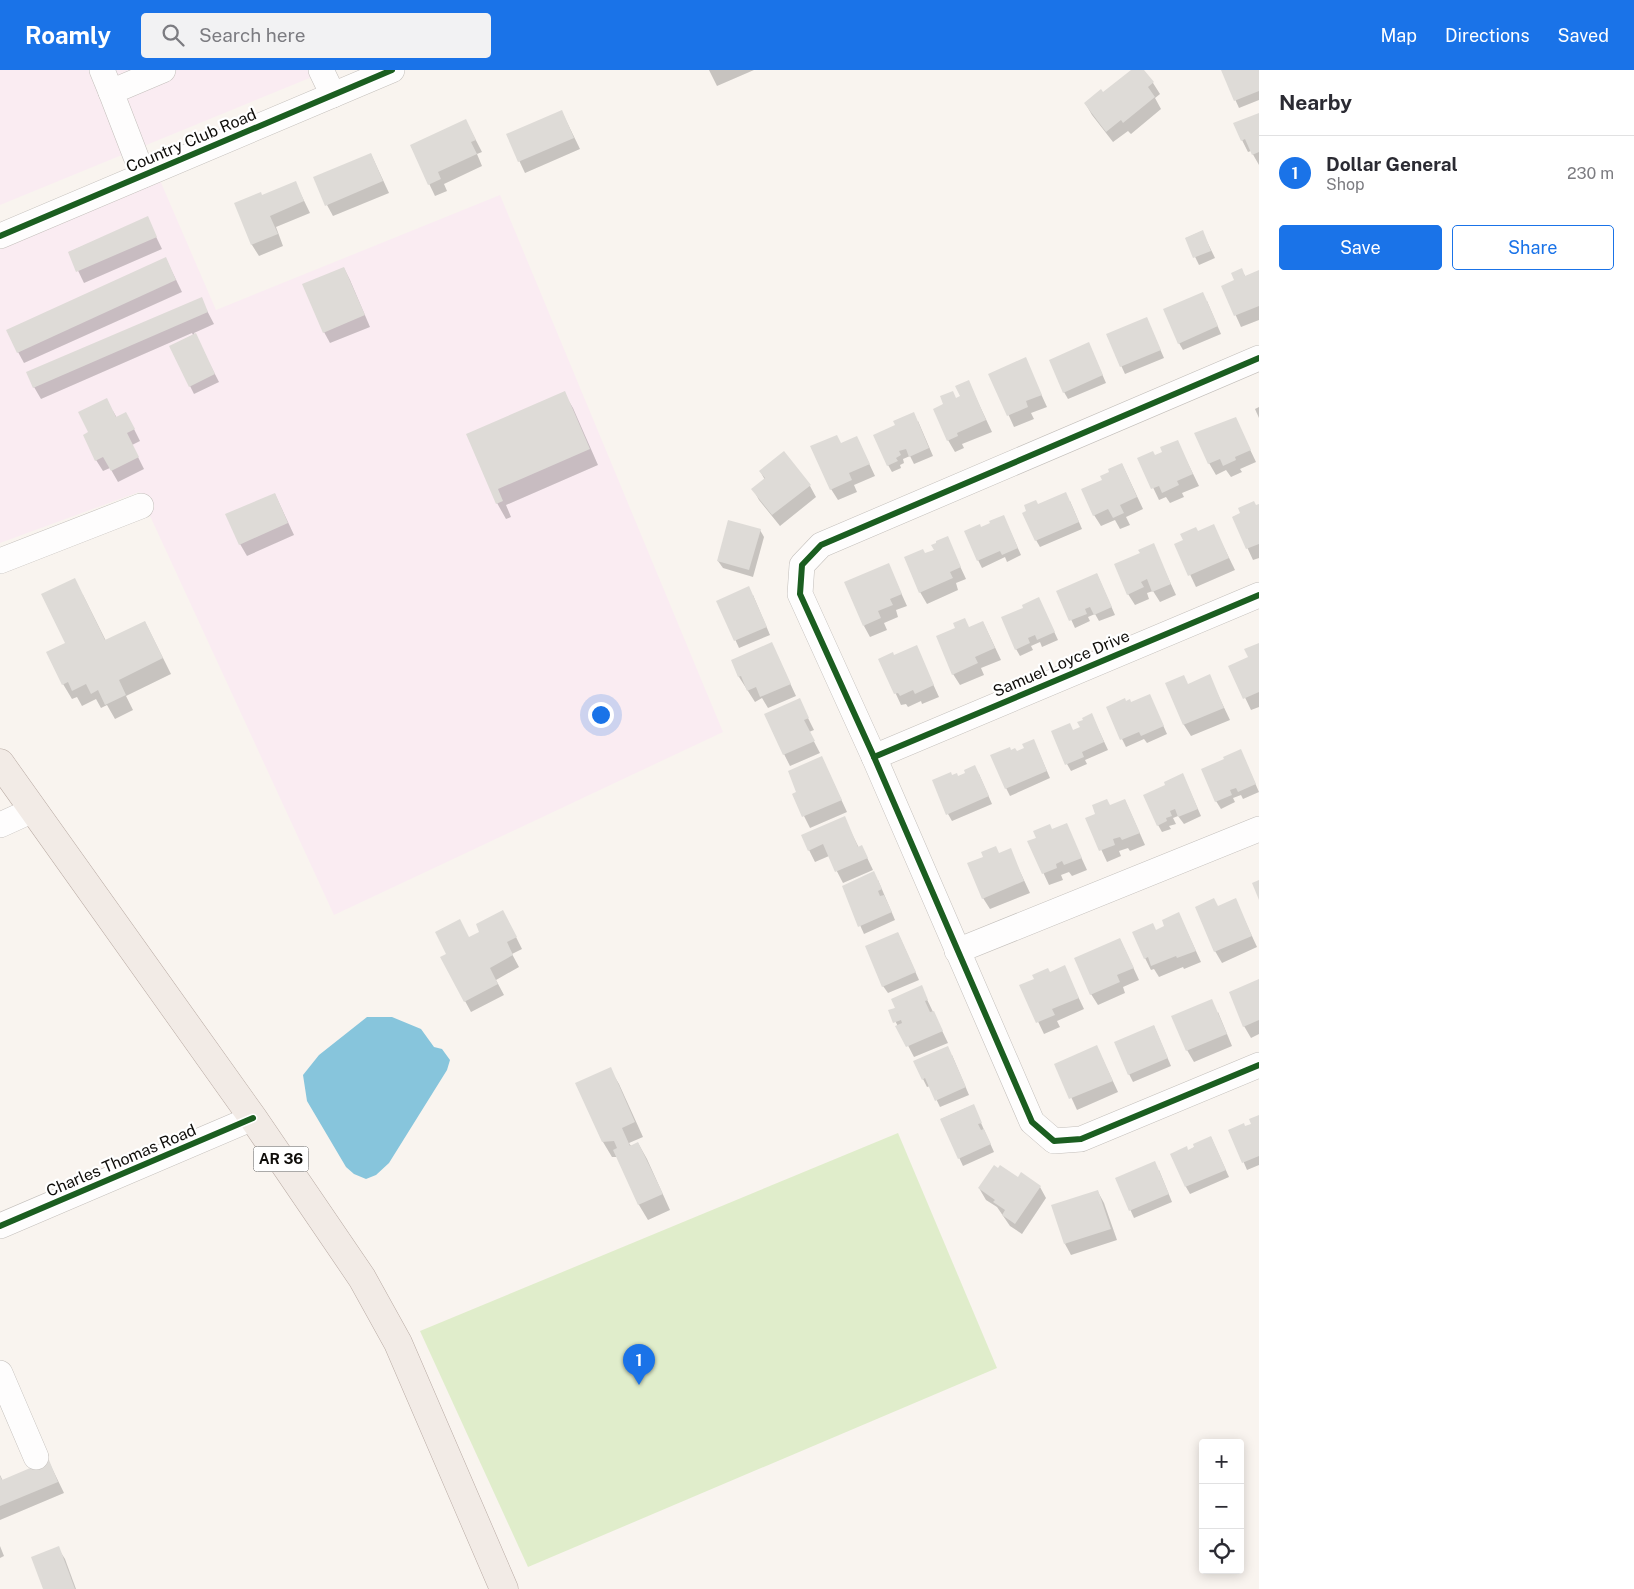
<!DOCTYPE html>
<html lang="en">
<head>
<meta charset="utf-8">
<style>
	:root { --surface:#fff; --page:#f2f2f3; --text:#2b2b33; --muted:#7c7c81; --line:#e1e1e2; --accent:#1a73e8 }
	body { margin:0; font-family:"Public Sans",sans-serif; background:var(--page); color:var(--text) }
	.controls { position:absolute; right:15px; bottom:15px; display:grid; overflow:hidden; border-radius:5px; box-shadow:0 2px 12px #0003 }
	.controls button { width:45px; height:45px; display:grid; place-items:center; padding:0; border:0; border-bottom:1px solid var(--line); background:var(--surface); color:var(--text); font:25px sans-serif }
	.you { position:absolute; left:600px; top:644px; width:18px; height:18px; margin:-12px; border:4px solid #fff; border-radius:50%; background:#1a73e8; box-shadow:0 0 0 8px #1a73e833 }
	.badge { display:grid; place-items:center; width:32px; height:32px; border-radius:50%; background:var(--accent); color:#fff; font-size:16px; font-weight:700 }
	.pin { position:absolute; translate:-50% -41px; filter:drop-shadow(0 1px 2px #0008) }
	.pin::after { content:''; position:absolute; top:26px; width:18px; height:15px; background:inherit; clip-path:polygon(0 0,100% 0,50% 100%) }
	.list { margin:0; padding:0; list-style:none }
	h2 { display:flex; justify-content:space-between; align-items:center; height:65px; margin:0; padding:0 20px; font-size:21px }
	h2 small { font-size:16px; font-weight:400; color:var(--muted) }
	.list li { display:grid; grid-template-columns:32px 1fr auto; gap:15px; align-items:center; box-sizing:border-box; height:75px; padding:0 20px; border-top:1px solid var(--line) }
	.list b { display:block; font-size:19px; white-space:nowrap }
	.list p { margin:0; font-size:16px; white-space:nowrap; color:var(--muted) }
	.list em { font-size:16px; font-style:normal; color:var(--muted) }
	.actions { display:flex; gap:10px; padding:15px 20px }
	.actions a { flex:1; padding:11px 0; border:1px solid var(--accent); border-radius:5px; text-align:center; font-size:18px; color:var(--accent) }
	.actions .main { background:var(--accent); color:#fff }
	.icon { flex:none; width:28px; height:28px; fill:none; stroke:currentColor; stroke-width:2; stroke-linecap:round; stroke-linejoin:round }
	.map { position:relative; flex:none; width:1259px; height:1519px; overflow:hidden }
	header { display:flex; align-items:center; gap:30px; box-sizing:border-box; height:70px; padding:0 25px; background:var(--accent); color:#fff }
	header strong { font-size:24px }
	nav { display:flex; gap:28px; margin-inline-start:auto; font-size:18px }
	.search { width:350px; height:45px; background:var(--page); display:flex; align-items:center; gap:12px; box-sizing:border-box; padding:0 18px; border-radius:5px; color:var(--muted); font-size:19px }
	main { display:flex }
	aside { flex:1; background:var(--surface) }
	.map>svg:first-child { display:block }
	.commercial { fill:#faecf2 }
	.green { fill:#e0edcb }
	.water { fill:#87c5dc }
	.shadow { fill:#0003 }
	.building { fill:#dedbd7 }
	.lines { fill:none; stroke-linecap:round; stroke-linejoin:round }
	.minor-casing { stroke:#c3bfbb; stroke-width:26 }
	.major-casing { stroke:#b8aaa3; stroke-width:29 }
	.minor { stroke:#fefdfd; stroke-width:25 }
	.major { stroke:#f2ebe6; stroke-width:28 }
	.cycleway-casing { stroke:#fff; stroke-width:9 }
	.cycleway { stroke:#1b5e20; stroke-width:6 }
	.labels { text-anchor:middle; stroke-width:4.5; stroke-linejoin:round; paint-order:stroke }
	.shield { fill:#fff; stroke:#565553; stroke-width:1 }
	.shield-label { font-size:15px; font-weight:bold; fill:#0e0c09 }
	.street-label { font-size:16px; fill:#0e0c09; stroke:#fff }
</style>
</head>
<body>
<header>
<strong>Roamly</strong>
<div class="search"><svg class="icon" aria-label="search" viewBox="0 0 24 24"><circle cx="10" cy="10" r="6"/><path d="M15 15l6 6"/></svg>Search here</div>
<nav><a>Map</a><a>Directions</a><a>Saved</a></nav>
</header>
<main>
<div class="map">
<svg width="1259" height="1519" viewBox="0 0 1259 1519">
	<rect width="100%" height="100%" fill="#f9f4ef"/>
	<g class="commercial">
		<polygon points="0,0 329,0 0,135"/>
		<polygon points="159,108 216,240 500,125 723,662 334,845 139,422 0,473 0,176"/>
	</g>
	<polygon class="green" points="898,1063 997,1298 528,1497 420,1261"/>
	<polygon class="water" points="367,947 392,947 421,959 434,977 442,979 450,990 447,1000 389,1093 376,1105 366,1109 354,1104 346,1097 307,1031 303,1005 319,985"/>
	<g class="shadow">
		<polygon points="709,0 754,0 717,16"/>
		<polygon points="1133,0 1143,0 1153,13 1160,24 1155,28 1161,39 1131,64 1128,61 1113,72 1092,45 1085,33 1103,24"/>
		<polygon points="1222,0 1259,0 1259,30 1239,38"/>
		<polygon points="562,42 580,79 525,103 507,65"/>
		<polygon points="1259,44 1259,95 1251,81 1248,82 1242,70"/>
		<polygon points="466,51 482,82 477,84 482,96 444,114 447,121 435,126 411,76"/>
		<polygon points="371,84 389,123 333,146 327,135"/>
		<polygon points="295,112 310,143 276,157 283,176 259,186 252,175 236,134 262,127"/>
		<polygon points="147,148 162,179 84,213 69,182"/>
		<polygon points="1202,161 1215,188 1199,195 1186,168"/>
		<polygon points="166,189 182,222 24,293 18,282"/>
		<polygon points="344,198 350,210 370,257 330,273 324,262"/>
		<polygon points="1241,200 1246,207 1259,201 1259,250 1241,257 1223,217 1236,211"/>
		<polygon points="201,229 214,254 194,263 219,312 194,324 190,316 171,276 193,265 192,263 41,329 34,317"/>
		<polygon points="1207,231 1221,264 1183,280 1179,273"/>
		<polygon points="1150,256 1164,288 1125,304 1107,265"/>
		<polygon points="1092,281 1106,313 1068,329 1064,322"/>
		<polygon points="1025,289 1047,337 1031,343 1034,349 1014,357 990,304"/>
		<polygon points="968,311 992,362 962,374 964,378 955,382 948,370 957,329 962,327"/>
		<polygon points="564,323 573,338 598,395 506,435 511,447 506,449 497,433 468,365"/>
		<polygon points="1259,337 1259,348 1255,339"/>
		<polygon points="113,341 117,348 132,355 140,371 132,375 144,399 118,412 110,398 103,401 96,390"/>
		<polygon points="1235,348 1256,392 1240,399 1242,402 1231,407 1226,400 1216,405 1209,393"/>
		<polygon points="918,351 933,386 914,394 910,386 903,389 904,393 900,395 901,398 892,402 888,395"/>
		<polygon points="857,368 875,406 854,415 857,422 838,430 831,419 841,374"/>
		<polygon points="1177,371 1199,416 1182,423 1184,427 1170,433 1166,427 1159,430 1139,388 1155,386 1164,383"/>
		<polygon points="1122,394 1143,439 1126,447 1130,455 1120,459 1115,450 1101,456 1094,445 1104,410 1110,402"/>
		<polygon points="760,401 810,416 816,427 780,456 759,430 753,419 765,410"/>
		<polygon points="275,424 294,465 247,486 240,474"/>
		<polygon points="1070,431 1082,459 1040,477 1036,470"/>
		<polygon points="1259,435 1259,488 1253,490 1233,447"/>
		<polygon points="1007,454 1021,485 1007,492 1005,487 982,498 978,490 981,458"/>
		<polygon points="1213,455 1235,500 1196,517 1176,475"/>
		<polygon points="760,460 764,467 753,507 723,498 718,491"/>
		<polygon points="947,468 966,509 956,513 958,520 927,534 920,522 925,485 935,480"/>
		<polygon points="1153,475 1176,525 1160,532 1153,521 1147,523 1149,529 1135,535 1128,524 1141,484"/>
		<polygon points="888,494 907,536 896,540 898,547 884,553 887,560 870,567 864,556"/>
		<polygon points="1097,504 1115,545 1099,551 1095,544 1088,547 1090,551 1075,558 1058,521"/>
		<polygon points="83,525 106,571 145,552 171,604 126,626 133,640 115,649 107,635 101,638 96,629 82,636 77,627 72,629 63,614"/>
		<polygon points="753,525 770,565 739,578 718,531"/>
		<polygon points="1039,529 1058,570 1042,577 1040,572 1031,576 1033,580 1020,586 1016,579 1025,538"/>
		<polygon points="983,552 1001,590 981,598 984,605 960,615 953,604 969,558"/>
		<polygon points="772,574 796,626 768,638 762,628 755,632 739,607 732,591"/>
		<polygon points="1259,574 1259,637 1251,640 1230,596 1249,588"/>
		<polygon points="916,577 939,627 922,634 921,631 908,637 906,634 901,635 880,589 894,586"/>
		<polygon points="1209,606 1230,650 1191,666 1184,655 1167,613 1188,615"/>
		<polygon points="799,630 814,660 809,662 820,683 790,696 784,684"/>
		<polygon points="1126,632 1153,633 1167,664 1147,673 1144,669 1126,677 1122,669"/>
		<polygon points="1095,652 1108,680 1085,690 1087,694 1071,701 1067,694 1073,662"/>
		<polygon points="1037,678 1050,708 1010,726 1006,718 1010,681 1017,682"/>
		<polygon points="822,688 847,742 810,758 793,724 798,722"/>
		<polygon points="1244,688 1259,722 1243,729 1241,725 1233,728 1235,732 1221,739 1216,731"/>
		<polygon points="979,704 992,734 952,751 948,744 952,706 958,708"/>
		<polygon points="1186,712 1201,746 1184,754 1178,746 1173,748 1176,754 1169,756 1171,759 1162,762 1158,755"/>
		<polygon points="1125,730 1145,775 1130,781 1128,778 1119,781 1121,786 1107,792 1087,749"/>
		<polygon points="844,748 859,778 862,777 873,800 843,813 829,786 815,792 809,780"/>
		<polygon points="1066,754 1087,800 1072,806 1069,802 1061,805 1063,810 1049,815 1029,772"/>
		<polygon points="1010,780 1030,823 990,839 983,828 984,787 999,785"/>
		<polygon points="878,810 895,850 864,864 843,817"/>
		<polygon points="1235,829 1257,877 1222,893 1215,881 1218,837"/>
		<polygon points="1179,844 1201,892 1184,899 1183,897 1159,907 1154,899 1151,900 1145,888 1166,857"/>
		<polygon points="509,853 522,879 512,884 519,897 496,910 504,925 471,942 465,931 469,868"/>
		<polygon points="898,863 919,910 888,923 883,916"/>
		<polygon points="1120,869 1139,910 1123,917 1125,923 1098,935 1091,924"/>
		<polygon points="1064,897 1084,939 1057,951 1060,957 1044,964 1021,916"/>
		<polygon points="1259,911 1259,964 1251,968 1244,956"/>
		<polygon points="921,917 948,973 914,987 890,941 896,938"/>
		<polygon points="1218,942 1232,976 1194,992 1187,980"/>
		<polygon points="1154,956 1171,996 1133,1012 1129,1004"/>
		<polygon points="1097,977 1118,1022 1077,1040 1056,994"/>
		<polygon points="952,985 969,1025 940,1037 930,1016 927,1017 923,1009 915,992"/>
		<polygon points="610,999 619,1014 643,1067 629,1073 631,1076 638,1073 647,1089 670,1140 648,1150 639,1135 618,1087 612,1087 603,1072"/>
		<polygon points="973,1035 994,1082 963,1096 941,1049"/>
		<polygon points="1259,1046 1259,1095 1247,1100 1230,1060 1245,1058 1252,1054"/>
		<polygon points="1211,1067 1229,1107 1190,1124 1186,1117 1188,1081"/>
		<polygon points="1159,1100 1172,1132 1134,1148 1116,1108"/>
		<polygon points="1018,1109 1040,1117 1046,1128 1022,1164 1010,1156 997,1137 986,1130 979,1118"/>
		<polygon points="1098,1122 1104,1133 1117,1170 1071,1185 1065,1174"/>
		<polygon points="49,1392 64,1423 0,1450 0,1405 3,1411"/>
		<polygon points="0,1476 4,1486 0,1488"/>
		<polygon points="58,1478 65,1489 76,1519 44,1519"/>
	</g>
	<g class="building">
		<polygon points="1131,0 1144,0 1154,12 1148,17 1155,27 1123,53 1121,50 1106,62 1084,33 1101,19 1103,22"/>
		<polygon points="1221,0 1259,0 1259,21 1234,31"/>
		<polygon points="562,40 574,68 518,92 506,64"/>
		<polygon points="1259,43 1259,82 1252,85 1245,69 1241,71 1233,53"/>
		<polygon points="466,49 476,70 471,72 477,84 438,102 441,109 428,115 410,75"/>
		<polygon points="371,83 383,111 325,136 313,107"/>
		<polygon points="296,111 304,131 270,146 278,164 251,175 234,133 261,122 262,125"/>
		<polygon points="148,146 157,167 76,202 68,182"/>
		<polygon points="1203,160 1211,181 1193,188 1185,168"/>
		<polygon points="166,187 176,210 17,283 6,260"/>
		<polygon points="344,197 365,245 323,263 302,214"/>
		<polygon points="1242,198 1245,206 1259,200 1259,236 1234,246 1221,216 1234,210 1231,203"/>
		<polygon points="1203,222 1218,256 1178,274 1163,239"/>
		<polygon points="202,227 208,242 33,318 26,302"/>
		<polygon points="1147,247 1161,280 1120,297 1106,264"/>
		<polygon points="196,263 215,304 189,317 169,276"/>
		<polygon points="1089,272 1103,305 1063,323 1049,290"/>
		<polygon points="1026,287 1042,325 1026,331 1028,337 1007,346 988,304"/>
		<polygon points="969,310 986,350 957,363 958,366 947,371 933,339 943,334 940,326 953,321 956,328 960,326 955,316"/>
		<polygon points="565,321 590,379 498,419 503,431 496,434 466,364"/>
		<polygon points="107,328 116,347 126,342 135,359 127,363 139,387 111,401 103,387 95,391 83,365 88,362 78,342"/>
		<polygon points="914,342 929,378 909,387 906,379 899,381 901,385 896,388 898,391 887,396 873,365 895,355 893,351"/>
		<polygon points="1236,347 1251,380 1235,387 1236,390 1223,396 1220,389 1208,394 1194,363"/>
		<polygon points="837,365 841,373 857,366 870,394 849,403 852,410 830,420 810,376"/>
		<polygon points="1178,370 1193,404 1177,411 1179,415 1162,423 1159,416 1151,419 1137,388 1153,381 1155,385 1162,382 1160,377"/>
		<polygon points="784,381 811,415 772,445 751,419 765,408 759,401"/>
		<polygon points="1122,393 1137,427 1120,435 1124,443 1113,448 1108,439 1093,446 1081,419 1102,410 1100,406 1109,402 1108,399"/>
		<polygon points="1066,422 1079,452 1035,471 1022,443 1026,441 1024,435 1036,430 1038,434"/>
		<polygon points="275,423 288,453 239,475 225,444"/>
		<polygon points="1254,431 1256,435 1259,434 1259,474 1246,479 1232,447 1240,443 1238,438"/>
		<polygon points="1004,445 1018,478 1002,485 1000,481 977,491 964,461 980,454 981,457 990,453 989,451"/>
		<polygon points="728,450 761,459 749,500 717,491"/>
		<polygon points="1214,454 1229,488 1188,506 1174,474 1183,470 1180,464 1196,457 1198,461"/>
		<polygon points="948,466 961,497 950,502 953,508 919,523 904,487 923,479 925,483 934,480 931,475 936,473 936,471"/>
		<polygon points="1154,473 1171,514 1152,522 1147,509 1141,512 1144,517 1127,525 1114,494 1140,483 1138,480"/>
		<polygon points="889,493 902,524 890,529 893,535 878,541 881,548 863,556 844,512"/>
		<polygon points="1097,503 1112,537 1094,545 1090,537 1085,539 1087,544 1069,551 1056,521"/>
		<polygon points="75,508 105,570 145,551 163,588 119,610 126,625 105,635 98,620 91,624 86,614 72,621 68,612 62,615 46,582 65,573 41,524"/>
		<polygon points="749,516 767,557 734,571 716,531"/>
		<polygon points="1039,527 1055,562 1037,570 1035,565 1028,568 1030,573 1015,580 1001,547 1023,538 1022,535"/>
		<polygon points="965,548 969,557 983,551 995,578 975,587 978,593 952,605 936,566 955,558 953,553"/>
		<polygon points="772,572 791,614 760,627 756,617 747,621 741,606 738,607 731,590"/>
		<polygon points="1259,573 1259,622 1243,629 1228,596 1248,587 1244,579"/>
		<polygon points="917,575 934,615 915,624 913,620 900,626 898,623 894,624 878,589 893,582 894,585"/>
		<polygon points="1210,604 1224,638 1183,655 1165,613 1184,605 1188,614"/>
		<polygon points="1150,624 1164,656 1141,666 1139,662 1120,670 1106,637 1125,628 1126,631 1130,629 1131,632"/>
		<polygon points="800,628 809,648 804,650 815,671 783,685 764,644"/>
		<polygon points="1092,643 1104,672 1082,682 1084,687 1065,695 1051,661 1070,653 1073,660 1080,657 1077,652 1083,650 1082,648"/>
		<polygon points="1034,669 1047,701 1005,719 990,685 1010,677 1011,680 1015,678 1017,681 1024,678 1022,674"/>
		<polygon points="1241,679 1256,714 1238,722 1236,718 1230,720 1232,725 1215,732 1201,699 1224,689 1223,687"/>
		<polygon points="822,686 842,730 802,747 792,724 796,722 788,701"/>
		<polygon points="975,695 989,726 946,745 932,710 951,702 952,705 957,703 958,706 965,703 964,700"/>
		<polygon points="1183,703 1198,739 1178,747 1175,739 1170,741 1172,746 1166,748 1167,751 1157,756 1143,725 1165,715 1164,712"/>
		<polygon points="1107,729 1110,735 1125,729 1140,763 1122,770 1120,767 1113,769 1115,775 1099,781 1085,748 1095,744 1092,735"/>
		<polygon points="845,746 858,777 862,775 868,788 835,802 823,774 808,781 801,765"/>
		<polygon points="1067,753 1082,788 1064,795 1062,791 1056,794 1057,798 1042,804 1027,771 1036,768 1033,761 1050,754 1052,759"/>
		<polygon points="996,776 999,783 1011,778 1024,811 982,829 967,793 983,787 981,782"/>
		<polygon points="874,801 882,819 878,821 880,826 884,825 892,842 858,857 842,816"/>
		<polygon points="1259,810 1259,830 1252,813"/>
		<polygon points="1214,828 1218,836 1236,828 1252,866 1214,882 1195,837"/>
		<polygon points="503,840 517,867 507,872 513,885 490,898 498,914 464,932 440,887 446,884 435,862 460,849 469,867 479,862 476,854"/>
		<polygon points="1179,842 1196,881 1177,888 1176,886 1151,896 1148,887 1144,889 1132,862 1153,853 1156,860 1164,856 1162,850"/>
		<polygon points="898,862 916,902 882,917 865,876"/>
		<polygon points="1120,868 1134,898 1117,905 1120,912 1090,925 1074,888"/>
		<polygon points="1065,895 1079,928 1052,939 1055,945 1036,953 1019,915 1034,909 1032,905 1048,898 1050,902"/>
		<polygon points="1259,909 1259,950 1243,957 1229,922"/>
		<polygon points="922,915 928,930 925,931 930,942 934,941 943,961 906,977 895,956 902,953 901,950 893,953 888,940 895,938 891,929"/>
		<polygon points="1212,929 1227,964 1186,981 1171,946"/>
		<polygon points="1154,955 1168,988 1128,1005 1114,972"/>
		<polygon points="1097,975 1113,1011 1069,1029 1054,994"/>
		<polygon points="948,976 966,1017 935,1031 925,1008 922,1010 913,991"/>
		<polygon points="611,997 635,1052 622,1058 630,1076 638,1072 663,1124 638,1135 613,1080 617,1078 614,1071 602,1072 575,1013"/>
		<polygon points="974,1034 982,1053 978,1054 981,1060 984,1059 991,1074 958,1089 940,1049"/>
		<polygon points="1259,1045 1259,1086 1242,1093 1228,1060 1244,1053 1245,1056 1251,1054 1249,1049"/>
		<polygon points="1211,1066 1226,1100 1185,1117 1170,1084 1187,1076 1188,1080 1194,1077 1193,1074"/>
		<polygon points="1155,1091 1169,1124 1129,1141 1115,1108"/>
		<polygon points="994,1095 998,1098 1000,1095 1018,1107 1021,1102 1041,1116 1015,1154 1002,1145 1005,1140 993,1132 995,1130 978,1118"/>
		<polygon points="1098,1120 1111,1159 1064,1174 1051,1135"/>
		<polygon points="49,1390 58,1412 0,1436 0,1406 2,1410"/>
		<polygon points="59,1476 75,1519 43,1519 31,1487"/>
	</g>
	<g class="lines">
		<g class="minor-casing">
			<g id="minor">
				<polyline points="102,0 111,22"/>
				<polyline points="321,0 333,25"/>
				<polyline points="143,105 111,22 163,0"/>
				<polyline points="0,166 392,0"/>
				<polyline points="1259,288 821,475 802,495 800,524 874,687 1032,1052 1054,1071 1081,1069 1259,995"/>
				<polyline points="0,491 141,436"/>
				<polyline points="874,687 1259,525"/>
				<polyline points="0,755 33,740"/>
				<polyline points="957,881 1259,759"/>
				<polyline points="0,1156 253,1048"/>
				<polyline points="0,1303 36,1387"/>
			</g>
		</g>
		<g class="major-casing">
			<polyline id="major" points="0,693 253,1048 362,1208 398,1273 504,1519"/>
		</g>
		<use href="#minor" class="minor"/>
		<use href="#major" class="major"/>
		<g class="cycleway-casing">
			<g id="cycleway">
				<polyline points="0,166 392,0"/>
				<polyline points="1259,288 821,475 802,495 800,524 874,687 1032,1052 1054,1071 1081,1069 1259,995"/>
				<polyline points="874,687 1259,525"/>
				<polyline points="0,1156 253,1048"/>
			</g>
		</g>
		<use href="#cycleway" class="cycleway"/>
	</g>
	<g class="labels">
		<rect class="shield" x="253.5" y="1076.5" width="55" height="25" rx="4"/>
		<g class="shield-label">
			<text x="281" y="1094">AR 36</text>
		</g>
		<g class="street-label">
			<text transform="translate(191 70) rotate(-23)" y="6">Country Club Road</text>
			<text transform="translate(1061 593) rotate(-23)" y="6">Samuel Loyce Drive</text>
			<text transform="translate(121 1090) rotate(-23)" y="6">Charles Thomas Road</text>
		</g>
	</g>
</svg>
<div class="controls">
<button>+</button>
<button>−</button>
<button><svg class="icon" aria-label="locate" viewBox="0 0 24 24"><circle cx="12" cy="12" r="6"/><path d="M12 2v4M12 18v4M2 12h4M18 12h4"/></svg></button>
</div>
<div class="you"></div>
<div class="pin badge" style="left:639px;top:1315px">1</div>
</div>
<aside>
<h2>Nearby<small></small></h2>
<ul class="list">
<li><span class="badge">1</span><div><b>Dollar General</b><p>Shop</p></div><em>230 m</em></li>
</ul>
<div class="actions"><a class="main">Save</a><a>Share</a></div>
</aside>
</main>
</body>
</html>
